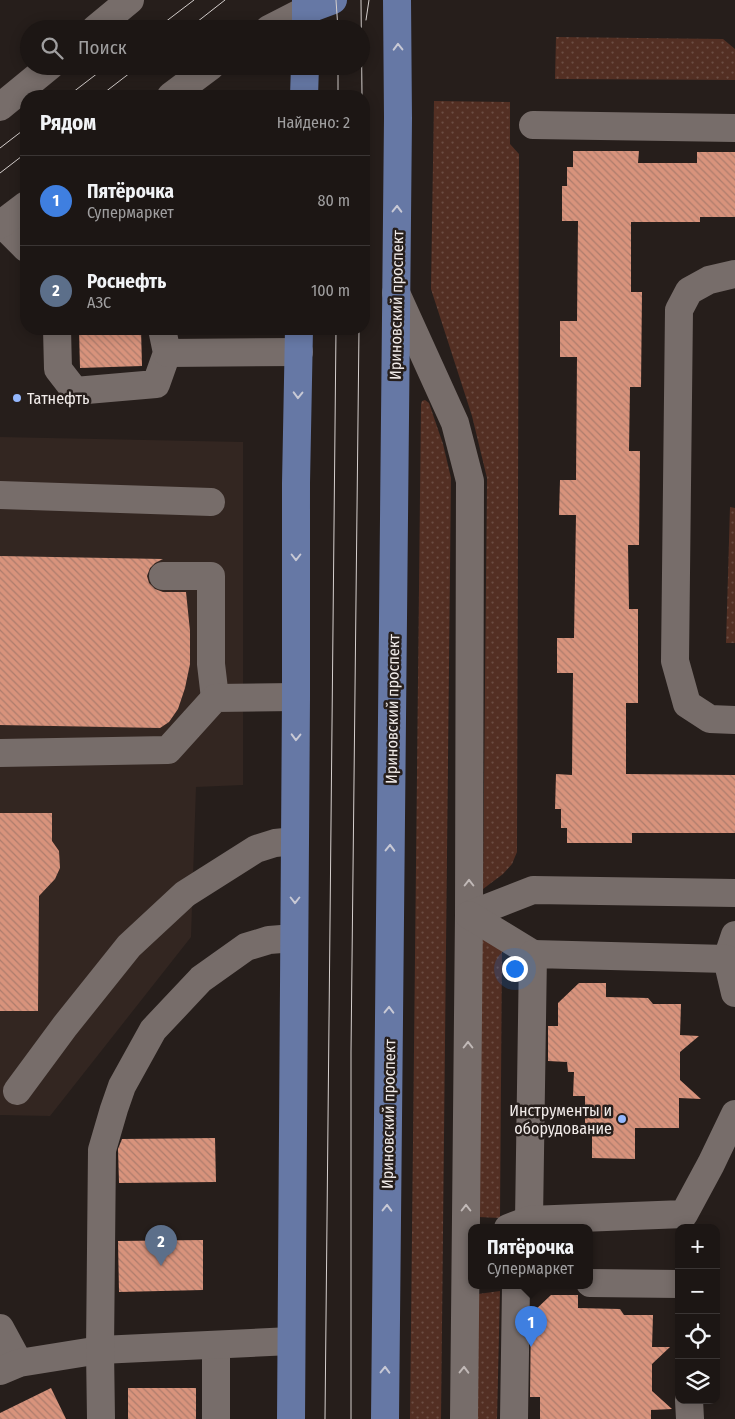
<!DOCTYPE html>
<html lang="ru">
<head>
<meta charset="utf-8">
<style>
	:root { --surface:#1c1614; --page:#251f1d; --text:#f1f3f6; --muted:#a09fa0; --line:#3a3534; --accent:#0b8043 }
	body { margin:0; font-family:"Fira Sans Condensed",sans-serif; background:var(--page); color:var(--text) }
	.controls { position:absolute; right:15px; bottom:15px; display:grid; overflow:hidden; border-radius:10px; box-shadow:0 2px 12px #0003 }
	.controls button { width:45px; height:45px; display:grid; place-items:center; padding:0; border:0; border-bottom:1px solid var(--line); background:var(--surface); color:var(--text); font:25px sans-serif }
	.you { position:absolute; left:514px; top:968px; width:18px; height:18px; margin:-12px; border:4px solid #fff; border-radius:50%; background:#1a73e8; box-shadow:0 0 0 8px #1a73e833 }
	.badge { display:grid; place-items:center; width:32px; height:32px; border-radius:50%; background:var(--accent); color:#fff; font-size:16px; font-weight:700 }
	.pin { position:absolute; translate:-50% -41px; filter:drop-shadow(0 1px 2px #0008) }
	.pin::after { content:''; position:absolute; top:26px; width:18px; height:15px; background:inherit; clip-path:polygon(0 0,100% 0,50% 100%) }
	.popup { position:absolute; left:468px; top:1224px; width:125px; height:65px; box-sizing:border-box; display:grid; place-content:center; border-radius:10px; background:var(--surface); filter:drop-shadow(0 1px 4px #0005); font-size:16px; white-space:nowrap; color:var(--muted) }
	.popup b { font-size:19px; color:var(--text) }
	.popup::after { content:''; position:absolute; left:50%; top:100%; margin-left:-10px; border:10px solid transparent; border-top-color:var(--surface) }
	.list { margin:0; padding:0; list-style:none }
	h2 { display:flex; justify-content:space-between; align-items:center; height:65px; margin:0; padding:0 20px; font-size:21px }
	h2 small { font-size:16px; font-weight:400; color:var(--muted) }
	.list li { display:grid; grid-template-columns:32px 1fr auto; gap:15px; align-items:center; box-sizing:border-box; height:90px; padding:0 20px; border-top:1px solid var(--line) }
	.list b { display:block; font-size:19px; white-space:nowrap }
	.list p { margin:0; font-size:16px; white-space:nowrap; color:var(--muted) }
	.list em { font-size:16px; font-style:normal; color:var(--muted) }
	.icon { flex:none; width:28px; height:28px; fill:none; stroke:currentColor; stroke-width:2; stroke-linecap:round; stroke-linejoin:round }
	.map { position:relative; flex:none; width:735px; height:1419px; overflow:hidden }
	.search { position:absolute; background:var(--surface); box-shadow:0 2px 12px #0003; left:20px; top:20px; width:350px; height:55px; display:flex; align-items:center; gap:12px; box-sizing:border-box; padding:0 18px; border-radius:28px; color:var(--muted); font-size:19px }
	.panel { position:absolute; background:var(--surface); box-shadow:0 2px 12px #0003; left:20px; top:90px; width:350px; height:245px; border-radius:20px }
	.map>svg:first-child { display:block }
	.built { fill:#332621 }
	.green { fill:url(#green-dots) }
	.building { fill:url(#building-back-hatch) }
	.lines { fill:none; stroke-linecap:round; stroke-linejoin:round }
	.minor { stroke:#776d6a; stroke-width:28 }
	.major { stroke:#6678a5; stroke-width:28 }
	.tram { stroke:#d5cfcd; stroke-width:1 }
	.oneway { stroke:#c8c9d5 }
	.oneway2 { stroke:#c1b9b7 }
	.poi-dot { fill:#94b7fd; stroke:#261e1b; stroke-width:2 }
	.labels { text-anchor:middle; stroke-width:5; stroke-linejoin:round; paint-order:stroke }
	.street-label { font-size:16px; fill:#f2ecea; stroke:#261e1b }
	.poi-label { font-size:16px; fill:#f2ecea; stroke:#261e1b; text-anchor:start }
</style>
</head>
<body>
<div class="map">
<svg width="735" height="1419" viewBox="0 0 735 1419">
	<defs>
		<pattern id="green-dots" width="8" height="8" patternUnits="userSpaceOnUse" patternTransform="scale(1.25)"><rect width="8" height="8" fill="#532f23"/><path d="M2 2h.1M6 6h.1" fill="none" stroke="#6c4d43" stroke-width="1.8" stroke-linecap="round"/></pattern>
		<pattern id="building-back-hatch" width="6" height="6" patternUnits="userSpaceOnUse" patternTransform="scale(1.25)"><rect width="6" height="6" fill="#d8937c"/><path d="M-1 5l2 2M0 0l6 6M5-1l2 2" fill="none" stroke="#ad7c6c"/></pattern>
	</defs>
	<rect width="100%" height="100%" fill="#261e1b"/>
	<polygon class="built" points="0,437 243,442 243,785 196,787 191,937 50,1116 0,1115"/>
	<g class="green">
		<polygon points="556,37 723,39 735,49 735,80 555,79"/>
		<polygon points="434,101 510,102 510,144 519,154 517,852 512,864 503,874 483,889 487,478 472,416 431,289"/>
		<polygon points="425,400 429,403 443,444 451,478 441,1419 410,1419 421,404 422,401"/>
		<polygon points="730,507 735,508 735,643 726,643"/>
		<polygon points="481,937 502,947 500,1218 478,1217"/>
		<polygon points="500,1291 497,1419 477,1419 478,1294"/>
	</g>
	<g class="building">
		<polygon points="573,151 639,151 638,163 697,163 697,152 735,152 735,217 700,217 700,222 631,222 631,292 642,292 641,387 630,387 629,451 640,451 639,545 628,545 629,609 638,609 638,703 626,703 626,774 735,775 735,833 632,833 632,843 567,843 567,828 561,828 561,809 555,809 556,774 572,775 573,673 557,673 557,638 574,638 576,515 559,515 560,480 576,480 577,357 560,357 560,321 577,321 578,221 562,221 562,186 567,186 567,167 573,167"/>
		<polygon points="79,329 141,329 142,366 80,368"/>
		<polygon points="0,556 163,559 155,563 150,568 147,576 149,583 155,589 163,592 186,592 190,631 190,664 185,688 178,709 169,722 160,728 0,725"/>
		<polygon points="0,813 52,813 52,841 59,851 60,868 55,879 39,896 38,1011 0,1011"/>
		<polygon points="579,983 606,983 606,997 648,998 653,1004 681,1004 680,1035 699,1036 680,1052 680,1080 701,1099 679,1098 679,1128 635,1128 635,1159 592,1158 592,1128 585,1128 585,1096 573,1096 574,1072 568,1072 567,1062 548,1061 548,1026 558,1026 558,1003"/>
		<polygon points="215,1138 216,1182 119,1183 118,1149 122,1139"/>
		<polygon points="203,1240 203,1290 119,1292 118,1241"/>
		<polygon points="551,1295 578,1295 578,1308 620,1309 624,1315 653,1315 652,1347 670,1347 652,1364 652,1391 672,1409 651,1410 651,1419 540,1419 540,1397 530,1397 531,1314"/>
		<polygon points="51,1388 66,1419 0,1419 0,1413"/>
		<rect x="128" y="1388" width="68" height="31"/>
	</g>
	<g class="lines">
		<g class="minor">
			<polyline points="95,29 130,0"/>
			<polyline points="269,29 306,10"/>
			<polyline points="171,96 211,66"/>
			<polyline points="0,107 50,66"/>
			<polyline points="533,125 735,128"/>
			<polyline points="2,224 26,248"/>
			<polyline points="0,225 26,205"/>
			<polyline points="735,274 709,280 689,291 679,310 675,661 687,704 710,719 735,720"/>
			<polyline points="396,293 455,423 470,481 469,915 464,1419"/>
			<polyline points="57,329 58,369 75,391 156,384 167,353 162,329"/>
			<polyline points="167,353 299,352"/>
			<polyline points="0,495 211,502"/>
			<polyline points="163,576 211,576 211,664 215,698"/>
			<polyline points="0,753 168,750 215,698 296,697"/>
			<polyline points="469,915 533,890 735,893"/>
			<polyline points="469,915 533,954"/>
			<polyline points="727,959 735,935"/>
			<polyline points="17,1091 65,1026 129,946 185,894 256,849 275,843 295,841"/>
			<polyline points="529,1220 533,954 727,959 735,993"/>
			<polyline points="508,1228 529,1220 684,1214 711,1164 735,1114"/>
			<polyline points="590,1283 679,1284"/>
			<polyline points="0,1328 19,1363"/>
			<polyline points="216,1345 216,1419"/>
			<polyline points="0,1371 19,1363 100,1350 291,1341"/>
			<polyline points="689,1400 690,1419"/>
			<polyline points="101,1419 100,1350 102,1150 114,1109 122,1086 153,1030 201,979 246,947 269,940 294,938"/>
			<polyline points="514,1419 516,1286"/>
		</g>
		<g class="major">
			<polyline points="306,10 333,0"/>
			<polyline points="306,29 306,0"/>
			<polyline points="304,96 305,66"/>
			<polyline points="291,1419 296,697 296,483 299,329"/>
			<polyline points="385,1419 398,118 397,0"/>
		</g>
		<g class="tram">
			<polyline points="336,0 338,29"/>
			<polyline points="361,0 362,96"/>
			<polyline points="366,20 369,0"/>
			<polyline points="156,29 194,0"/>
			<polyline points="188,29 225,0"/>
			<polyline points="68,96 107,66"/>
			<polyline points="100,96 139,66"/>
			<polyline points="338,96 338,66"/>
			<polyline points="0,148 26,128"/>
			<polyline points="0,173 26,153"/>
			<polyline points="325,1419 336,329"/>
			<polyline points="351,1419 351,1052 359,329"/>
		</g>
	</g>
	<defs><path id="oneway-chevron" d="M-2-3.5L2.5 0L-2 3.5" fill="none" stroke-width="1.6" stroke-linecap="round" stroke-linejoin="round" transform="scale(1.25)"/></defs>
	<g class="oneway">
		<use href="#oneway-chevron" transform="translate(398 47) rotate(-91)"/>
		<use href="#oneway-chevron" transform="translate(397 209) rotate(-89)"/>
		<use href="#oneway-chevron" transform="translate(298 395) rotate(91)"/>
		<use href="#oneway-chevron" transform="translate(296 557) rotate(90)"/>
		<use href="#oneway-chevron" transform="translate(296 737) rotate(91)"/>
		<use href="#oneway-chevron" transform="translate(390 848) rotate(-89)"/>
		<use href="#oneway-chevron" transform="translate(295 900) rotate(90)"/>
		<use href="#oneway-chevron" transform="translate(389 1010) rotate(-89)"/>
		<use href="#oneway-chevron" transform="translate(387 1208) rotate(-89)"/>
		<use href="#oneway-chevron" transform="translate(385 1370) rotate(-89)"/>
	</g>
	<g class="oneway2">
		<use href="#oneway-chevron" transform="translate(469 883) rotate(-90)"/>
		<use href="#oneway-chevron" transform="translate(468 1045) rotate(-90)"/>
		<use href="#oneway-chevron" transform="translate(466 1208) rotate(-90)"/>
		<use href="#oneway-chevron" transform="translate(464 1370) rotate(-89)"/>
	</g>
	<g class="poi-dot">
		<circle cx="17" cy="398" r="5"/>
		<circle cx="622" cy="1119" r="5"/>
	</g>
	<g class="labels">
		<g class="street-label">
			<text transform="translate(396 305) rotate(-89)" y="6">Ириновский проспект</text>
			<text transform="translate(392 709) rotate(-89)" y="6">Ириновский проспект</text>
			<text transform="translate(388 1114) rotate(-89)" y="6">Ириновский проспект</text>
		</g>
		<g class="poi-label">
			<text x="27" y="404">Татнефть</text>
			<text x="612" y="1116" text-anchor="end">Инструменты и<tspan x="612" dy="18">оборудование</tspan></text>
		</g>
	</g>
</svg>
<div class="controls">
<button>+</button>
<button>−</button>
<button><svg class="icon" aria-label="locate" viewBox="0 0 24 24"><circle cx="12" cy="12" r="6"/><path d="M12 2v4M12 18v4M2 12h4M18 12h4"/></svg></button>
<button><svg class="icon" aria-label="layers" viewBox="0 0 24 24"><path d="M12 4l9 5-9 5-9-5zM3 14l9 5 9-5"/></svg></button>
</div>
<div class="you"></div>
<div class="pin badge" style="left:531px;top:1347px;background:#3f7fe0">1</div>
<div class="popup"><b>Пятёрочка</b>Супермаркет</div>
<div class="pin badge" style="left:161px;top:1266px;background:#5c6f8a">2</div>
<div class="search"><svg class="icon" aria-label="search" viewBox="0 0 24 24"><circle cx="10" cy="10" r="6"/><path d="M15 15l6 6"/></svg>Поиск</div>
<section class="panel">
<h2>Рядом<small>Найдено: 2</small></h2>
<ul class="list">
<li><span class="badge" style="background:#3f7fe0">1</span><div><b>Пятёрочка</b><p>Супермаркет</p></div><em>80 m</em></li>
<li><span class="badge" style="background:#5c6f8a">2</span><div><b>Роснефть</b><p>АЗС</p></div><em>100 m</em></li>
</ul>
</section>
</div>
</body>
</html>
